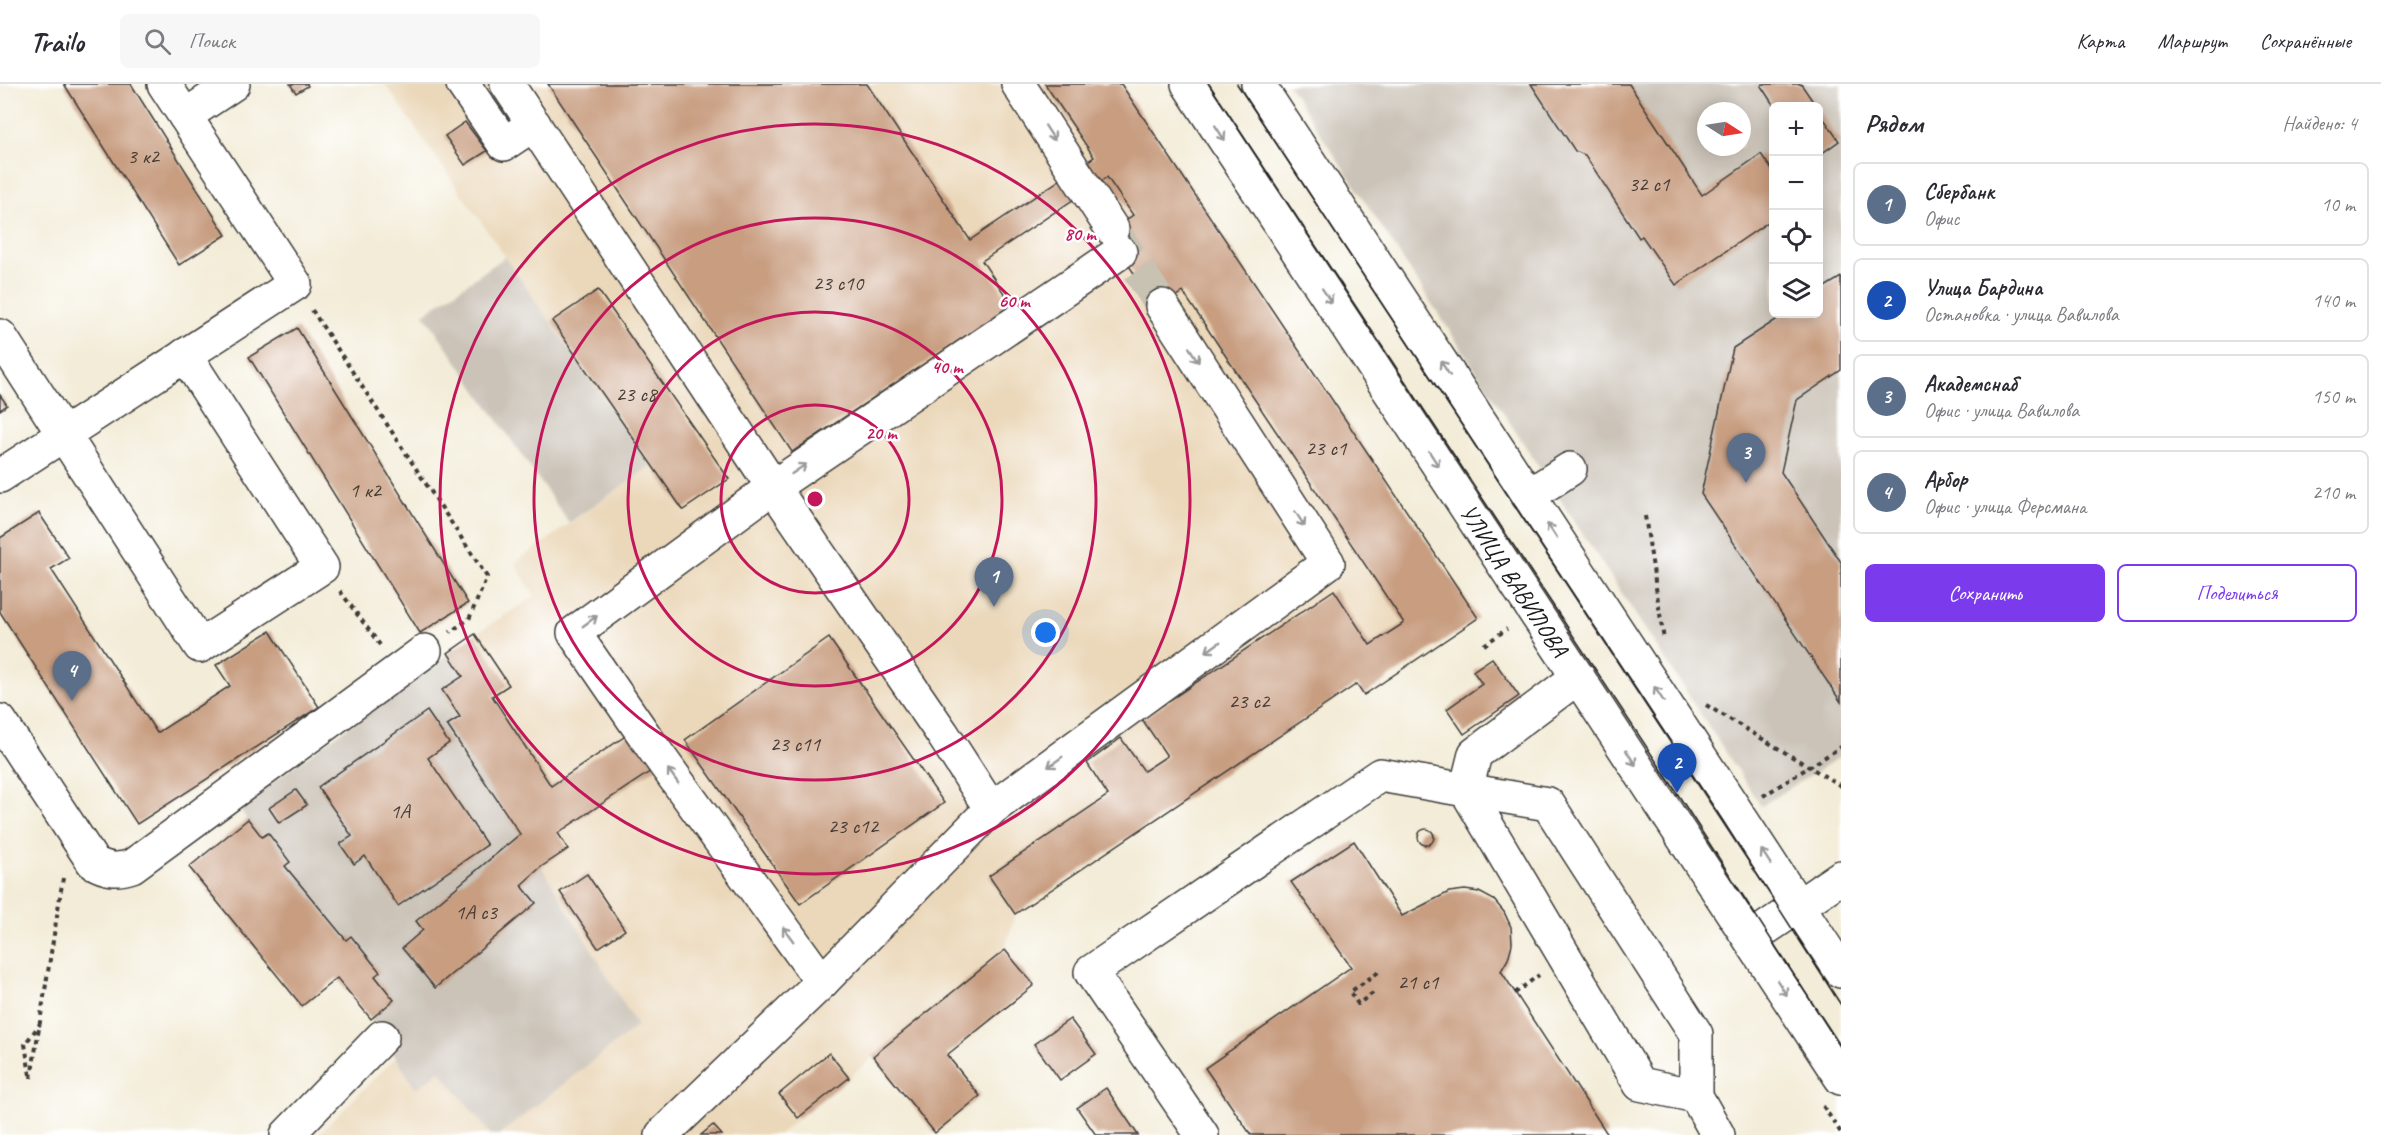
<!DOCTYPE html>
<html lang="ru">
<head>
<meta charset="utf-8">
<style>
	:root { --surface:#fff; --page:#f7f7f7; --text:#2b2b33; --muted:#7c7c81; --line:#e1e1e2; --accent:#7c3aed }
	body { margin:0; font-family:Caveat,sans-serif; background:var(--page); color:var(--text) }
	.controls { position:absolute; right:18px; top:18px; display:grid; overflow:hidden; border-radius:9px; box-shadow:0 3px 15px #0003 }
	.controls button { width:54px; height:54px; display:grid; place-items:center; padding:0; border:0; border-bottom:2px solid var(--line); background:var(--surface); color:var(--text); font:30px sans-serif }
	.compass { position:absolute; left:1697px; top:18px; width:54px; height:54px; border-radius:50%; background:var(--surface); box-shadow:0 3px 15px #0003; rotate:102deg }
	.you { position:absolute; left:1046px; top:549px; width:21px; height:21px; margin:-15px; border:4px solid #fff; border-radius:50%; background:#1a73e8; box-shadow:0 0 0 9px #1a73e833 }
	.badge { display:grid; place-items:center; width:39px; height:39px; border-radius:50%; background:var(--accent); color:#fff; font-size:20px; font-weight:700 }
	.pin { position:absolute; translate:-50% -50px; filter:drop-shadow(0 2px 3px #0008) }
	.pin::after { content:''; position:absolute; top:32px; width:21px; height:18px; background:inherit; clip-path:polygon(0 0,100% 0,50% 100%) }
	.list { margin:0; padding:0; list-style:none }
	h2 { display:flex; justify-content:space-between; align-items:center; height:78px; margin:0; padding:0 24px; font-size:26px }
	h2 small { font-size:20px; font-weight:400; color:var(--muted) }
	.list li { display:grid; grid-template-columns:39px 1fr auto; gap:18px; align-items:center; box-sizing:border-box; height:84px; margin:0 12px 12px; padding:0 12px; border:2px solid var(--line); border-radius:9px }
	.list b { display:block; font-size:22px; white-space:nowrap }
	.list p { margin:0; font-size:20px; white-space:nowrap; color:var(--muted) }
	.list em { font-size:20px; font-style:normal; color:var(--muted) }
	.actions { display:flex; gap:12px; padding:18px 24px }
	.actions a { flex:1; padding:14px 0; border:2px solid var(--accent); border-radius:9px; text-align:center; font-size:21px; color:var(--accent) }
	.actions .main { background:var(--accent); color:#fff }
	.icon { flex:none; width:33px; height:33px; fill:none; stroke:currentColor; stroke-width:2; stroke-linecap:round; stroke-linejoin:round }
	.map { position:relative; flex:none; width:1841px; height:1051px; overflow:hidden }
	header { display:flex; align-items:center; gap:36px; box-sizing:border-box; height:84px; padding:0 30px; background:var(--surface); border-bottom:2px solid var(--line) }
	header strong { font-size:28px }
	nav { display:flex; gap:33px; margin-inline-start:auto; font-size:21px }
	.search { width:420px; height:54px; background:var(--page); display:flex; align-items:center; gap:15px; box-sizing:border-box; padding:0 21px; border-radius:9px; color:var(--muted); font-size:22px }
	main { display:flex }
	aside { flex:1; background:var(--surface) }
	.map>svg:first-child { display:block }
	.built { fill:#ebd8ba }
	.industrial { fill:#cbc3b8; fill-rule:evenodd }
	.building { fill:#c89d80 }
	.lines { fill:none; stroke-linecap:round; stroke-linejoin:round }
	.minor-tunnel { stroke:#c8c2b2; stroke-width:33; stroke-dasharray:33 16; stroke-linecap:butt }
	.minor-casing { stroke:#3c3b38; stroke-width:36 }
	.major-casing { stroke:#3c3b38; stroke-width:36 }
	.path { stroke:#3c3b38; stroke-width:4; stroke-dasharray:4.5 4.5; stroke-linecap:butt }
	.minor { stroke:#fff; stroke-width:33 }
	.major { stroke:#fff; stroke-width:33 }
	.tram { stroke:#1c1c1c; stroke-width:1.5 }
	.oneway { stroke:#999 }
	.ring { fill:none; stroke:#c2185b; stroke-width:3 }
	.labels { text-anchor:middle; stroke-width:5; stroke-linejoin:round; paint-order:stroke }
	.number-label { font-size:21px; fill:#473c35 }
	.street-label { font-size:24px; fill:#1c1c1c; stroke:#fff }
	.centre { fill:#c2185b; stroke:#fff; stroke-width:3 }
	.ring-label { font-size:18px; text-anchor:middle; font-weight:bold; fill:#c2185b; stroke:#fff; stroke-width:5; stroke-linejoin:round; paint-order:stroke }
</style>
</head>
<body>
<header>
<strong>Trailo</strong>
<div class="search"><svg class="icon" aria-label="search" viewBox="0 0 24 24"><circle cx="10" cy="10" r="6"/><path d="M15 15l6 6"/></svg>Поиск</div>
<nav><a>Карта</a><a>Маршрут</a><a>Сохранённые</a></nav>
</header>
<main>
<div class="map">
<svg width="1841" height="1051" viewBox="0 0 1841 1051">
	<rect width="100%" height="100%" fill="#fff"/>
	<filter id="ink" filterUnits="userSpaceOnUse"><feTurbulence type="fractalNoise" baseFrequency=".0167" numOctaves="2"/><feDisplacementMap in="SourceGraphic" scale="12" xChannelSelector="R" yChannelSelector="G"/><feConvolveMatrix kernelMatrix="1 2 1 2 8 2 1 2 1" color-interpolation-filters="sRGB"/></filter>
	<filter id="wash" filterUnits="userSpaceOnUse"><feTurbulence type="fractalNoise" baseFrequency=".008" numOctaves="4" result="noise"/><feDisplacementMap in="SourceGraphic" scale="24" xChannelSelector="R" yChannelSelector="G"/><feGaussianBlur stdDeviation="1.35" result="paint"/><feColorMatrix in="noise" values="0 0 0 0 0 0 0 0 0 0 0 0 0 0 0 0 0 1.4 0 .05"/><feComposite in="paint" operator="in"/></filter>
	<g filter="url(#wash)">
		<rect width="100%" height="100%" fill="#f3ecd8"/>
		<g class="built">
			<polygon points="385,0 1121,0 1478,534 1364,611 1356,600 1015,830 1005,866 778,1051 499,1051 637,942 447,641 475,550 535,512 515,479 651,382"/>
			<polygon points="395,974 416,1004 440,987 491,1051 318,1051"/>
		</g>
		<g class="industrial">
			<path d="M1288,0H1841V672L1761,722ZM1774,22H1818V230H1774ZM1706,27H1742V63H1706Z"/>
			<polygon points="505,173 651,382 569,439 424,230"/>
			<polygon points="475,550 509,601 492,612 551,702 534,713 568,765 542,783 637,942 499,1051 491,1051 440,987 416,1005 371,935 224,754 247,735 238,723"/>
		</g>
		<g id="blocks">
			<g class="building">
				<polygon points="64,0 131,0 226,151 179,181"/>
				<polygon points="290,0 307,0 308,2 296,9"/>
				<polygon points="548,0 867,0 970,156 1094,73 1045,0 1121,0 1478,534 1364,611 1357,600 1015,830 989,792 1108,711 1087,679 1121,654 1144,687 1167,672 1142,635 1334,506 1370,561 1404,539 1183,208 1158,225 1107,149 1133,131 1107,93 982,177 1012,221 792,368"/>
				<polygon points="1531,0 1629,0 1702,111 1761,70 1774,89 1774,134 1676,201 1642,152 1639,154 1585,71 1575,67"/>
				<polygon points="1763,0 1801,0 1816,22 1774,22 1761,2"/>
				<polygon points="1818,26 1839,57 1818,72"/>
				<polygon points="465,38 487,67 465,81 445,52"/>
				<polygon points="1841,193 1841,286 1797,316 1781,388 1841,478 1841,618 1701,410 1733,264 1785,230 1818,230 1818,207"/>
				<polygon points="598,206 729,395 683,426 552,237"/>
				<polygon points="297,244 468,519 420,549 249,273"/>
				<polygon points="0,311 7,321 0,326"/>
				<polygon points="39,429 69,474 51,485 157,649 230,602 216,581 270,547 319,623 137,740 0,528 0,454"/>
				<polygon points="475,550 509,601 492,612 551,702 633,647 657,683 558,749 568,765 541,783 521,801 536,819 435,904 402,864 423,846 416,837 520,750 447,641 460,633 442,606 463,592 448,569"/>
				<polygon points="829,554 944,719 800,820 685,656"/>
				<polygon points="1492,574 1519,612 1464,650 1447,625 1482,600 1473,587"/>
				<polygon points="427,627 449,659 428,674 487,761 398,822 365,772 354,780 340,760 352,752 318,703"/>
				<polygon points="296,706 307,721 279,739 269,724"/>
				<polygon points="248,735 262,753 268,749 290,778 285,782 346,856 351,852 380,888 375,892 394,916 371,935 337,894 302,922 189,783"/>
				<circle cx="1426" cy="753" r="8"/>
				<polygon points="1354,757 1402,832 1449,808 1465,806 1479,808 1494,816 1504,828 1511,843 1512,860 1508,875 1501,887 1608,1051 1251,1051 1205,984 1351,883 1291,798"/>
				<polygon points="587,790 625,846 598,864 560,808"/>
				<polygon points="1005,866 1034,901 947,971 980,1012 935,1049 873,972"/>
				<polygon points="1070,935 1096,970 1060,996 1034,960"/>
				<polygon points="829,969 849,994 798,1034 779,1010"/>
				<polygon points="1106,1004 1138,1051 1096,1051 1077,1024"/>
				<polygon points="713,1041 722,1051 701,1051"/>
			</g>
		</g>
	</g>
	<g filter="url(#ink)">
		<use href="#blocks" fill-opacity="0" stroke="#3c3b38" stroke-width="1.5"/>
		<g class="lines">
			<polyline class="minor-tunnel" points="1112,145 1162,222"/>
			<g class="minor-casing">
				<g id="minor">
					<polyline points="463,0 504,60 534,40"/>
					<polyline points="507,0 773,403 942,649 991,725 1328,479 1162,222"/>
					<polyline points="1018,0 1112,145"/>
					<polyline points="185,32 233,0"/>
					<polyline points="0,252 200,562 322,483 185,271"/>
					<polyline points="0,392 295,200 164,0"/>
					<polyline points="1528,412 1570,385"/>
					<path d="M0,637L93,778C107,786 117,787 132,782L425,567"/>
					<polyline points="1750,855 1841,793"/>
					<polyline points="822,898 651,661 574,549 773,403 1120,168"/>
					<polyline points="1696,1012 1640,1000 1466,706 1548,720 1696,950 1696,1012 1718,1051"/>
					<polyline points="287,1051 382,953"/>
					<polyline points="662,1051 822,898 991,725"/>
					<polyline points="1202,1051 1091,888 1380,691 1466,706 1475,670 1578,593"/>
				</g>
			</g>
			<g class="major-casing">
				<g id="major">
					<path id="s1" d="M1188,0L1841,994"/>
					<polyline points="1258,0 1841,887"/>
				</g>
			</g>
			<g class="path">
				<polyline points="312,226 487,493 469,535 450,548"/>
				<polyline points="1645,432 1664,556"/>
				<polyline points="340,507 380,561"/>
				<polyline points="1484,561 1507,545"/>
				<polyline points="1706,621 1841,702"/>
				<polyline points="1763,712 1841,663"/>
				<polyline points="1373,909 1358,920 1350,908 1380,887"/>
				<polyline points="1515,909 1539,891"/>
				<polyline points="30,991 25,960 40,940"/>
				<polyline points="31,994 63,794"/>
				<polyline points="1823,1022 1841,1049"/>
			</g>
			<use href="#minor" class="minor"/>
			<use href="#major" class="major"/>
			<g class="tram">
				<polyline points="1209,0 1677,709 1841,964"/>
				<polyline points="1237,0 1723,737 1841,921"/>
			</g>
		</g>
		<defs><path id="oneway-shaft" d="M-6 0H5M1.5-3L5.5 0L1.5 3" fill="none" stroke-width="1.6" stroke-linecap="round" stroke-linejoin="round" transform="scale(1.5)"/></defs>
		<g class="oneway">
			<use href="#oneway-shaft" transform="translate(1050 49) rotate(57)"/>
			<use href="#oneway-shaft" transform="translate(1220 49) rotate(57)"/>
			<use href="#oneway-shaft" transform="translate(1327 212) rotate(57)"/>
			<use href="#oneway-shaft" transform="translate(1194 271) rotate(57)"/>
			<use href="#oneway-shaft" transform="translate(1445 284) rotate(-123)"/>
			<use href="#oneway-shaft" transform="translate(1434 375) rotate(57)"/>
			<use href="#oneway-shaft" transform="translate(799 385) rotate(-34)"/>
			<use href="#oneway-shaft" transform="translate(1300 435) rotate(57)"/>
			<use href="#oneway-shaft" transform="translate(1552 447) rotate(-123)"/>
			<use href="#oneway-shaft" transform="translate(590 537) rotate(-36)"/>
			<use href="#oneway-shaft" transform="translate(1213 563) rotate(144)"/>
			<use href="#oneway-shaft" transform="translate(1659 610) rotate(-123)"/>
			<use href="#oneway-shaft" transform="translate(1631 674) rotate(57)"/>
			<use href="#oneway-shaft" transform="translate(1055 678) rotate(144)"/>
			<use href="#oneway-shaft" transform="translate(673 692) rotate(-126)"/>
			<use href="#oneway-shaft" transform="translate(1766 773) rotate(-123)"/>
			<use href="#oneway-shaft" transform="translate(788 850) rotate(-126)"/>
			<use href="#oneway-shaft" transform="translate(1782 904) rotate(57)"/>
		</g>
	</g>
	<g class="ring">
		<circle cx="815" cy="415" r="94"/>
		<circle cx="815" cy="415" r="187"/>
		<circle cx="815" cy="415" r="281"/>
		<circle cx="815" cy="415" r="375"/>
	</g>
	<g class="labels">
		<g class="number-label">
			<text x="143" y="79">3 к2</text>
			<text x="1649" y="107">32 с1</text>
			<text x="838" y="206">23 с10</text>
			<text x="636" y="317">23 с8</text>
			<text x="1326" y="371">23 с1</text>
			<text x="365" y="413">1 к2</text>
			<text x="1249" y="624">23 с2</text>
			<text x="795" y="667">23 с11</text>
			<text x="400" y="734">1А</text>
			<text x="853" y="749">23 с12</text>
			<text x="476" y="835">1А с3</text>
			<text x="1418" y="905">21 с1</text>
		</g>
		<g class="street-label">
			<text dy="8" stroke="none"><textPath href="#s1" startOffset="594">УЛИЦА ВАВИЛОВА</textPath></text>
		</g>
	</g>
	<circle cx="815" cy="415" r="9" class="centre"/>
	<g class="ring-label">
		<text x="1080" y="156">80 m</text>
		<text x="1014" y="223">60 m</text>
		<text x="947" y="289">40 m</text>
		<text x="881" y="355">20 m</text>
	</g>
</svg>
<div class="controls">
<button>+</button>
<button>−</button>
<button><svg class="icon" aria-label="locate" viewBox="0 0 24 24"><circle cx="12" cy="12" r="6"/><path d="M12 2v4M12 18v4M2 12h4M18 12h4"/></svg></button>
<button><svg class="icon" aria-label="layers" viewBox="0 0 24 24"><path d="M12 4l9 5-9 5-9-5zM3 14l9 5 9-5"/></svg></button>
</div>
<svg class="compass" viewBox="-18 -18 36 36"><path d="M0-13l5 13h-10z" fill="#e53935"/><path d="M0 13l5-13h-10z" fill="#7c7c81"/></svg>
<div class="you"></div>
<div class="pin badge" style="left:994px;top:523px;background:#5c6f8a">1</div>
<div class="pin badge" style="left:1677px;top:709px;background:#1a4fb4">2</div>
<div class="pin badge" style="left:1746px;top:399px;background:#5c6f8a">3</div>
<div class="pin badge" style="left:72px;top:617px;background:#5c6f8a">4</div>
</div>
<aside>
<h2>Рядом<small>Найдено: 4</small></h2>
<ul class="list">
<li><span class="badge" style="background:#5c6f8a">1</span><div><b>Сбербанк</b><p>Офис</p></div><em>10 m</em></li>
<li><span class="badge" style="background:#1a4fb4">2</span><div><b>Улица Бардина</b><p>Остановка · улица Вавилова</p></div><em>140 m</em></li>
<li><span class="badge" style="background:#5c6f8a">3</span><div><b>Академснаб</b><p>Офис · улица Вавилова</p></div><em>150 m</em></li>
<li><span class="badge" style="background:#5c6f8a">4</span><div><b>Арбор</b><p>Офис · улица Ферсмана</p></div><em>210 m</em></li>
</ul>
<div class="actions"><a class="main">Сохранить</a><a>Поделиться</a></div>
</aside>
</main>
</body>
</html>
